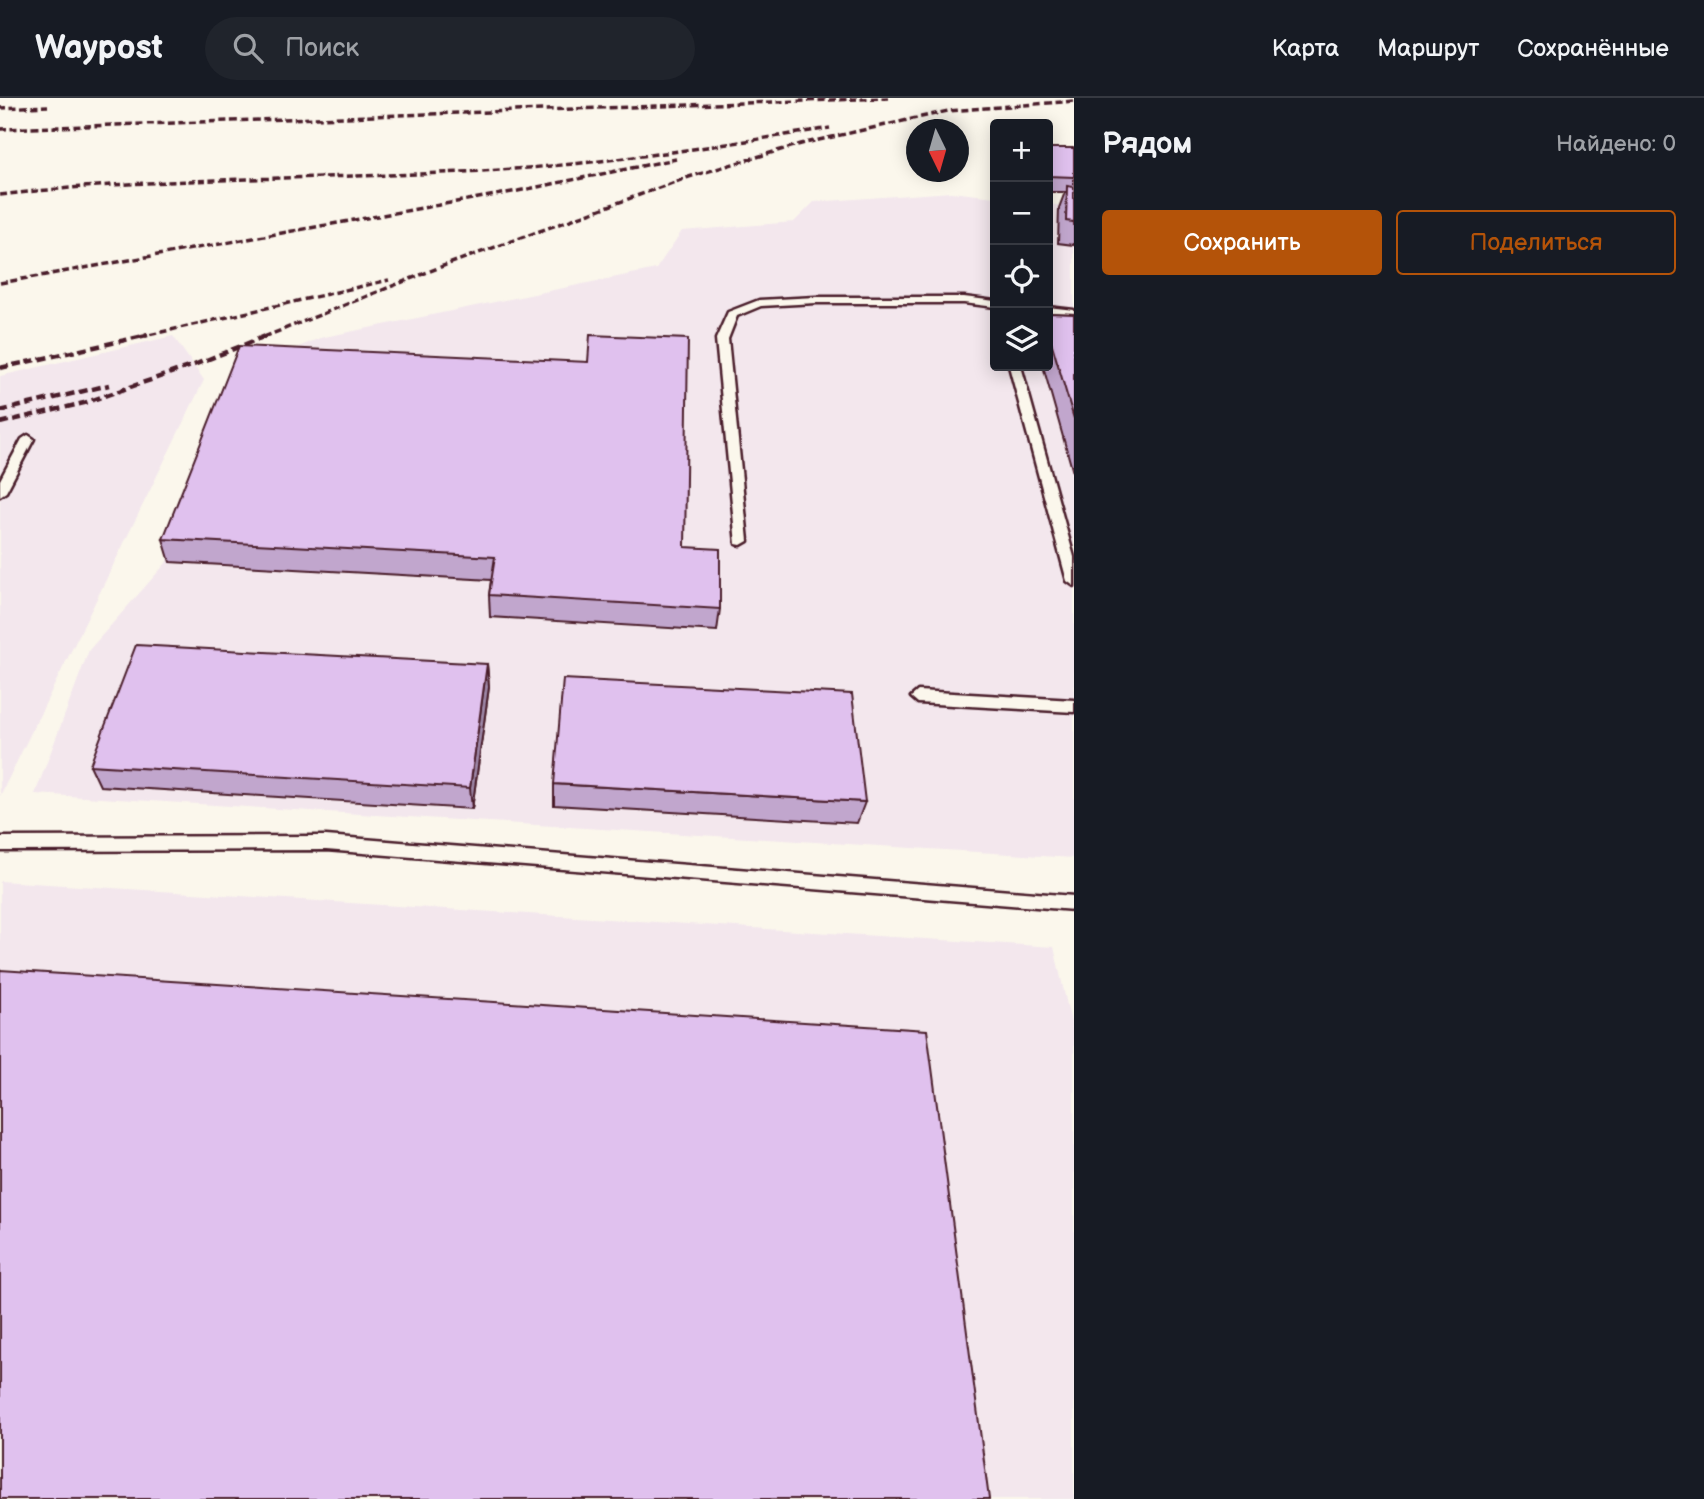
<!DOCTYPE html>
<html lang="ru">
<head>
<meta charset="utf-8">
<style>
	:root { --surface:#171b24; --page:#20242c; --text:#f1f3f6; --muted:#9ea1a6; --line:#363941; --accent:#b45309 }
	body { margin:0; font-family:"Balsamiq Sans",sans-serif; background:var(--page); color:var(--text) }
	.controls { position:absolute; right:21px; top:21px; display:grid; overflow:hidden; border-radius:7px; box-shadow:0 4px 18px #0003 }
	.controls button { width:63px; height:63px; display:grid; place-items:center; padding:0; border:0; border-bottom:2px solid var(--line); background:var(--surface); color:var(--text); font:35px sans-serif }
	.compass { position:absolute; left:906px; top:21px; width:63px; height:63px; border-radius:50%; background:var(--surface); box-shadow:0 4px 18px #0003; rotate:175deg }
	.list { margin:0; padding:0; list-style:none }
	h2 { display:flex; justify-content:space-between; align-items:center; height:91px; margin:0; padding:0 28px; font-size:30px }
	h2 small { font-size:23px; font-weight:400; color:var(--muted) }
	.actions { display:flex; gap:14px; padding:21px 28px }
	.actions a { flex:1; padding:16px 0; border:2px solid var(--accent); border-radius:7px; text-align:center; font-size:24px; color:var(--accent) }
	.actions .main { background:var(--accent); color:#fff }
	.icon { flex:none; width:38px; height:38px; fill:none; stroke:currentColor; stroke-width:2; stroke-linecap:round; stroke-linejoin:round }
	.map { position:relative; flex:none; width:1074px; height:1401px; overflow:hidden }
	header { display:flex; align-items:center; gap:42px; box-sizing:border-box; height:98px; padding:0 35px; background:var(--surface); border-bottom:2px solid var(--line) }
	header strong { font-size:33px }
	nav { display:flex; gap:38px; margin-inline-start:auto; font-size:24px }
	.search { width:490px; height:63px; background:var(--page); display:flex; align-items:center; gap:18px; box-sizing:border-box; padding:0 24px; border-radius:38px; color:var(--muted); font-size:26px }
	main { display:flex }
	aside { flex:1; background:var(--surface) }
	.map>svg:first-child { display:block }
	.built { fill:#f3e7ed }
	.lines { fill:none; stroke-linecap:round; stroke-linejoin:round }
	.lane-casing { stroke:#4a1f2b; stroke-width:5 }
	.lane { fill:#fbf7ec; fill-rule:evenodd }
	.rail-far1 { stroke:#4a1f2b; stroke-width:3.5; stroke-dasharray:7 3.5; stroke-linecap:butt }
	.rail { stroke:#4a1f2b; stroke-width:4.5; stroke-dasharray:9 4.5; stroke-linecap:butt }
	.wall { fill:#c1a6cd; stroke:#4a1f2b; stroke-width:2 }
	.shaded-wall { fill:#9d87a7; stroke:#4a1f2b; stroke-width:2 }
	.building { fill:#e0c1ee; stroke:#4a1f2b; stroke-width:2 }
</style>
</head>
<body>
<header>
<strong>Waypost</strong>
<div class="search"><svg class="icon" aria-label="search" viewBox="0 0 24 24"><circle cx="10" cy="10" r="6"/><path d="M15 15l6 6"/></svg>Поиск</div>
<nav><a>Карта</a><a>Маршрут</a><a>Сохранённые</a></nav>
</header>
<main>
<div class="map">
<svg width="1074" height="1401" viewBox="0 0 1074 1401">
	<rect width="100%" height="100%" fill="#fbf7ec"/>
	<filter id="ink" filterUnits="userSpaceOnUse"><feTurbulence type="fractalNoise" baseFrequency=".0143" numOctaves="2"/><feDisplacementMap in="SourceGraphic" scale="14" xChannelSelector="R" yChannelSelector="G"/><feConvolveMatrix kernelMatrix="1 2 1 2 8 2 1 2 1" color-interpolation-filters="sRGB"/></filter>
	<g filter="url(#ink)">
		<g class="built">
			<polygon points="951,94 995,99 995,268 1048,268 1048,106 1074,109 1074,760 35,696 89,552 166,465 234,276 320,240 656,171 682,133 794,124 814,104"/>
			<polygon points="173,238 204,282 0,698 0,278"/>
			<polygon points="0,783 1054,849 1074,938 1074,1401 0,1401"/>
		</g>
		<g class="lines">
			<g class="lane-casing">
				<g id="lane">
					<polygon points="816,199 964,199 995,203 995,209 964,205 816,205 761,208 737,218 728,241 748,443 741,447 736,446 716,241 728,214 759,202"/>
					<polygon points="1048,209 1074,212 1074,218 1048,215"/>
					<polygon points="1009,268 1021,268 1074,459 1074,488 1067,483"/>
					<polygon points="28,337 34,341 6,394 0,398 0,382 22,341"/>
					<polygon points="918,593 1074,602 1074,614 918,605 911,599"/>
					<polygon points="326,738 1074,798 1074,812 326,752 0,753 0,739"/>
				</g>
			</g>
			<use href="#lane" class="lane"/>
			<g class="rail-far1">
				<polyline points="0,10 48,8"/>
				<polyline points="0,31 888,0"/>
				<path d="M0,97C160,78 321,82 482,73C599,67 715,48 830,30"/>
				<polyline points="0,185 518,93 676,61"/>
				<polyline points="140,239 389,182"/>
				<polyline points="264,239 443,168 689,79 801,46 948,13 1074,3"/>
			</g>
			<g class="rail">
				<polyline points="0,270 148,237"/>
				<polyline points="0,313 109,287"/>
				<polyline points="0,325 84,305 194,267 268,237"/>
			</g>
		</g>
		<g class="wall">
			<polygon points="1048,50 1074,50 1074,147 1058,145 1059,110 1065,94 1048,94"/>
			<polygon points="1048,215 1074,216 1074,378 1043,268 1048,268"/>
			<polygon points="163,441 685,449 720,511 717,533 490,519 489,497 491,482 170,464"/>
			<polygon points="487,566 489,589 472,711 100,688 90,667"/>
			<polygon points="554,686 865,704 857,725 554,707"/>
		</g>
		<polygon class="shaded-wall" points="487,566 489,589 472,711 470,690"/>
		<g class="building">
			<polygon points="1048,50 1074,50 1074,79 1048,78"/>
			<polygon points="1067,88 1074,89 1074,124 1066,123"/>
			<polygon points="1048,215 1074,216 1074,321 1048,233"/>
			<polygon points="590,237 688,241 685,449 720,451 720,511 489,497 495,459 163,441 239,248 588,264"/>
			<polygon points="136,547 487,566 470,690 90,667"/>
			<polygon points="563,581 852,596 865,704 554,686"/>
			<polygon points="0,872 927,932 989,1401 0,1401"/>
		</g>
	</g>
</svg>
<div class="controls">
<button>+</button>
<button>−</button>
<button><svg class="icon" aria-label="locate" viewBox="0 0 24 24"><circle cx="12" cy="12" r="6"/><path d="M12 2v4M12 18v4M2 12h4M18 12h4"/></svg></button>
<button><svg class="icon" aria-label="layers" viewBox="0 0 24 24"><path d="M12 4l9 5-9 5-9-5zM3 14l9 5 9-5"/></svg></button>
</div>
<svg class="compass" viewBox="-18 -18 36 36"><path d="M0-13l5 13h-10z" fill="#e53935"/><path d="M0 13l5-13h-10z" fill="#9ea1a6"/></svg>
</div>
<aside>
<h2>Рядом<small>Найдено: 0</small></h2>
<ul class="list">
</ul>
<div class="actions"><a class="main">Сохранить</a><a>Поделиться</a></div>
</aside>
</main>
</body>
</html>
